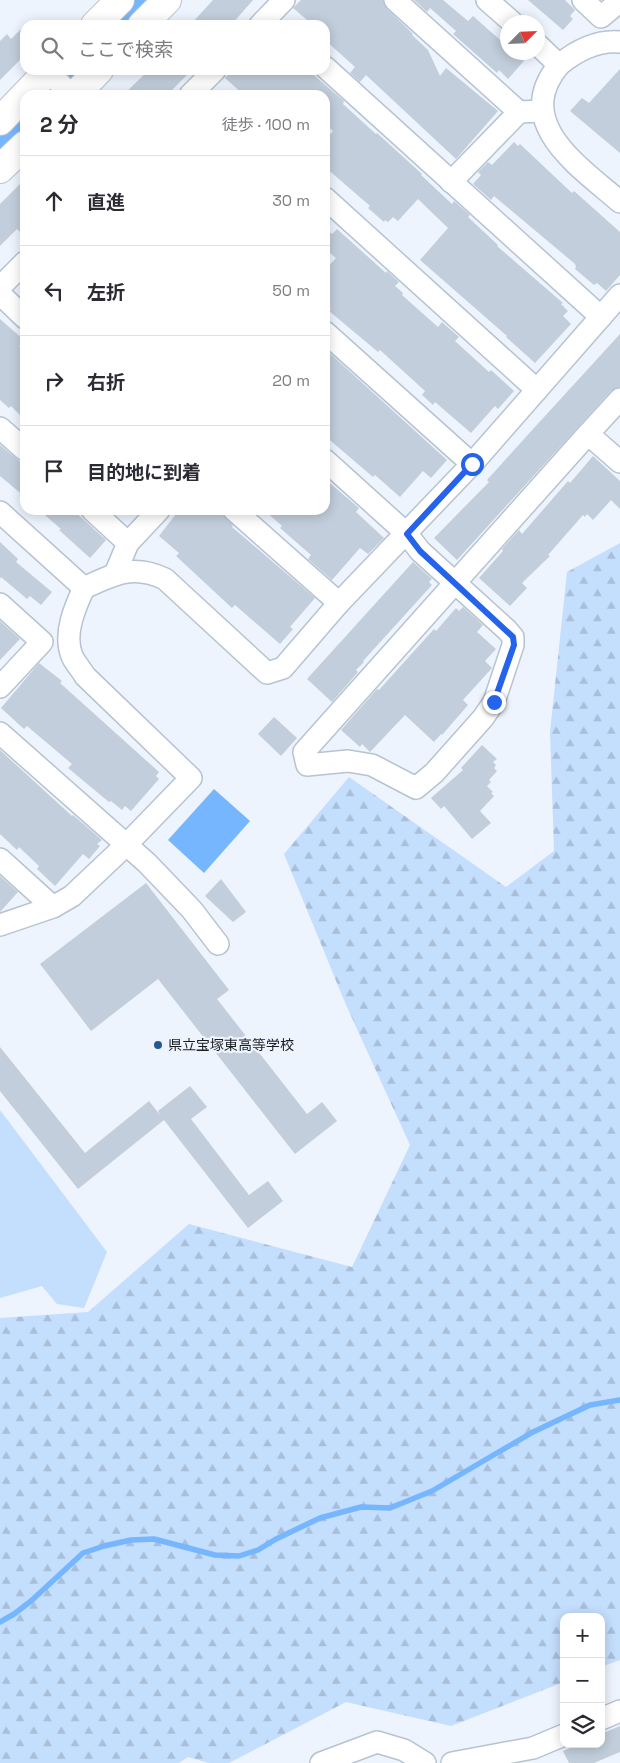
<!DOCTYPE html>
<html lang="ja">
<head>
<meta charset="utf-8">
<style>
	:root { --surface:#fff; --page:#f7f7f7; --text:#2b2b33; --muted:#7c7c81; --line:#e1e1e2 }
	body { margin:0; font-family:"Space Grotesk","Noto Sans JP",sans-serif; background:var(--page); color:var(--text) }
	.controls { position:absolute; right:15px; bottom:15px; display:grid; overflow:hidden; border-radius:10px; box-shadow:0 2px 12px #0003 }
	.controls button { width:45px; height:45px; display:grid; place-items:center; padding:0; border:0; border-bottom:1px solid var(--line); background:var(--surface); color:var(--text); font:25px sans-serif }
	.compass { position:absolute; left:500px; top:15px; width:45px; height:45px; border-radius:50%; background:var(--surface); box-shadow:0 2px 12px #0003; rotate:66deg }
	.stop { position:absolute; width:15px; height:15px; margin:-11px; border:4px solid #2563eb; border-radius:50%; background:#fff }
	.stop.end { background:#2563eb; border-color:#fff; box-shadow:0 1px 5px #0008 }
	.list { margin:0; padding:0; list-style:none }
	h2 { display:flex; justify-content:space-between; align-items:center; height:65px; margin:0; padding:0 20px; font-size:21px }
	h2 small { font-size:16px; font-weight:400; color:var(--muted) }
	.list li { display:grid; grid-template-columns:32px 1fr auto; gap:15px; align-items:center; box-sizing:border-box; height:90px; padding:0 20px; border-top:1px solid var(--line) }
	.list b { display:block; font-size:19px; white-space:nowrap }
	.list em { font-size:16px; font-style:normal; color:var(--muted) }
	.icon { flex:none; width:28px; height:28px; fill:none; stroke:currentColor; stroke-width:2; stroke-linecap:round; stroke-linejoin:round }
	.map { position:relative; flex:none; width:620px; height:1763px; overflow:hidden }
	.search { position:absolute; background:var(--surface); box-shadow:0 2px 12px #0003; left:20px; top:20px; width:310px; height:55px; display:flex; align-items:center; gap:12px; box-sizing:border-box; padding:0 18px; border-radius:15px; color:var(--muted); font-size:19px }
	.panel { position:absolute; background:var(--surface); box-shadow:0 2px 12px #0003; left:20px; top:90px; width:310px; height:425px; border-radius:15px }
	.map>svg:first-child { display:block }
	.forest { fill:url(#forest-firs) }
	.pitch { fill:#c4defd }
	.water { fill:#75b6fe }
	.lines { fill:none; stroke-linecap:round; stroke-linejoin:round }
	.stream { stroke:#75b6fe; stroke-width:5.5 }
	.river { stroke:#75b6fe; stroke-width:34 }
	.building { fill:#c2cedc }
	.street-casing { stroke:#b7c3d1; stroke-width:24 }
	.secondary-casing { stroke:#b7c3d1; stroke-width:30 }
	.street { stroke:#fff; stroke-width:21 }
	.secondary { stroke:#fff; stroke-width:28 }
	.route { stroke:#2563eb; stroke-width:6 }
	.poi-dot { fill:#235991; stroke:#edf4fd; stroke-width:2 }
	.labels { text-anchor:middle; stroke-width:4.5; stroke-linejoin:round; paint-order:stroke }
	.poi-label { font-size:14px; fill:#191d22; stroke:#edf4fd; text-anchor:start }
</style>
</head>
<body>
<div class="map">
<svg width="620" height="1763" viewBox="0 0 620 1763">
	<defs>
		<pattern id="forest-firs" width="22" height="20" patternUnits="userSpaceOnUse" patternTransform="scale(1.25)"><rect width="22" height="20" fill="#c4defd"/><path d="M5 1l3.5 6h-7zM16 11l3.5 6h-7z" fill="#a8bed9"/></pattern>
	</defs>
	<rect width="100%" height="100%" fill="#edf4fd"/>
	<polygon class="forest" points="620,543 620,1660 601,1667 601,1617 564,1617 564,1682 451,1726 346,1702 229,1763 209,1763 188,1757 179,1763 0,1763 0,1318 88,1312 189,1224 352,1267 410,1145 346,1005 284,854 349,777 506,887 554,851 550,732 567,572"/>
	<polygon class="pitch" points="0,1110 107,1252 84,1308 57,1304 42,1286 0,1298"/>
	<polygon class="water" points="214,789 250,821 204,873 168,840"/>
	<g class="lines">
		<polyline class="stream" points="0,1622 14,1614 31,1601 83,1553 104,1546 131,1540 154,1539 215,1555 239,1556 258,1550 276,1539 320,1518 361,1507 390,1508 432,1491 533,1432 590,1405 620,1400"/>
		<g class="river">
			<polyline points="121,25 146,0"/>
			<polyline points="53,95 77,70"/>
			<polyline points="0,148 25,123"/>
		</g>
	</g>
	<g class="building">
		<polygon points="213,0 253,0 231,25 190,25"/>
		<polygon points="301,0 383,0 387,9 410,31 413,34 412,35 428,50 440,76 446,68 498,111 456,159 366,75 360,82 350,73 355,67 325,40 325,25 313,25 293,8"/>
		<polygon points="414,0 443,0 468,21 473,16 508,47 508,52 514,52 524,61 508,79 499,70 497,73 453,34 456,31 430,8 427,12"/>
		<polygon points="528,0 565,0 575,10 570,16 573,19 563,30"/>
		<polygon points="25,25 25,55 0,80 0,41 7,34 11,39"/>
		<polygon points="620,69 620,153 570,111 582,98 589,103"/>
		<polygon points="149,70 192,70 167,95 123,95"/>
		<polygon points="233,70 308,70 344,101 343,104 376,134 377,133 422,174 421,175 452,204 454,201 470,215 468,217 498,245 497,246 563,303 561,304 568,311 563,316 571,324 535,363 506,337 507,336 420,260 448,228 418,199 398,221 393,217 388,222 385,220 384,222 368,208 370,206 325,167 325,140 333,131 325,124 325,95 244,95 225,78"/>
		<polygon points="514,142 518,146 520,144 572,193 574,191 620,232 620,275 606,291 597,283 594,285 575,269 576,267 575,264 494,196 491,200 473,184 481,175 478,172 488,162 492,165"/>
		<polygon points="25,179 25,237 17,229 0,246 0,204"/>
		<polygon points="325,228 332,234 337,229 386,273 387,271 399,282 395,286 403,293 402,295 438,327 442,322 459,337 455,341 489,372 491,370 514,391 498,409 495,406 471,433 435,402 433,405 422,395 425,391 380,350 378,352 329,311 331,309 325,303 325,270 336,258 325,249"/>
		<polygon points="0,319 24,340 19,346 25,352 25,420 11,406 9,408 0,400"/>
		<polygon points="620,334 620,387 611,391 457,560 434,538 489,482 487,480 534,428"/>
		<polygon points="325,349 447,460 431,478 423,471 400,497 375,475 373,477 325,436"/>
		<polygon points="0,445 25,466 25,497 0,476"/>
		<polygon points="593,456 620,481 620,509 611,500 593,520 587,514 585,517 583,515 548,555 550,556 522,583 527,588 510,606 479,578 503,551 502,549 519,530 522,534 568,481 570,483"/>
		<polygon points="325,479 359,508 356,512 384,538 368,554 360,548 332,580 308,559 311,555 280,528 282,526 264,510 325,510"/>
		<polygon points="39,510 73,510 106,540 90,558 59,530 61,529"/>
		<polygon points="179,510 218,510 233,525 232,527 315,598 290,627 293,629 280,644 235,605 232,608 176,556 179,553 159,536"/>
		<polygon points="0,542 18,559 16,562 52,592 41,605 30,596 27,599 1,577 0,579"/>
		<polygon points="413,562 432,579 429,582 432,585 363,661 364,662 356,670 358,672 332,702 307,679"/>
		<polygon points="463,607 483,625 477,632 496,649 485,661 492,668 463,700 468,705 442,735 441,734 434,742 405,715 370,752 362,744 360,747 341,730 377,689 379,690 434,629 436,631 456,608 459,611"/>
		<polygon points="0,621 20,639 0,660"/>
		<polygon points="39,663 62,681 60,683 159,772 156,776 159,779 131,811 125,806 122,810 111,801 109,802 68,768 72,764 27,726 24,729 1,708"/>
		<polygon points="274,717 297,738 281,756 258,734"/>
		<polygon points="482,745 497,759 493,762 496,765 494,768 497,771 489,780 491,782 487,786 493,792 491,793 494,796 480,811 491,823 472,839 444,806 441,809 431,798 463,770 461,768"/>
		<polygon points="0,750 72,816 73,815 102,840 97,844 100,846 89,859 83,854 55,886 37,869 39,866 19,847 17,850 0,834"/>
		<polygon points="0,876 18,892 0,912"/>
		<polygon points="221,879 246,912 233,922 205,896"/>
		<polygon points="146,883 229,990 217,999 307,1114 322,1102 337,1121 295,1154 158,979 91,1031 40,964"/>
		<polygon points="0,1047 85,1153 149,1101 160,1115 158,1111 190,1086 207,1107 191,1119 249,1195 268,1181 283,1201 248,1228 164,1120 78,1189 0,1091"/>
		<polygon points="620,1726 620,1752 594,1763 569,1763 563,1751 579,1744 601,1744 601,1734"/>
	</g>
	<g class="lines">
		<g class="street-casing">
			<g id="street">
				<polyline points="395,0 519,112 542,111"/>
				<polyline points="487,0 512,22"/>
				<polyline points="583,0 601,17 620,1"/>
				<polyline points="260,25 284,0"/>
				<path d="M538,45L559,65C576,51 598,40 620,42"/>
				<path d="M559,65C511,123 580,167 620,202"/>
				<polyline points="325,67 601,317"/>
				<polyline points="48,72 72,95"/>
				<polyline points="190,95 215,70"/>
				<polyline points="451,182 519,112"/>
				<polyline points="325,198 537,390"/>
				<polyline points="0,287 25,262"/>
				<polyline points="0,294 25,318"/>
				<polyline points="325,332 472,464"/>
				<polyline points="620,399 588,434 620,462"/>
				<polyline points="0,428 25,450"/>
				<polyline points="325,460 407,534 420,551 507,630 513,637 513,645 494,702 483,718 434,773 416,788 372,765 348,761 307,765 304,752 588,434"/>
				<polyline points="92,510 128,543"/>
				<polyline points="234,510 339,603"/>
				<path d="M0,512L84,588C114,574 133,564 165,579L267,673L283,668L339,603L472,464L620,295"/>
				<polyline points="115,574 128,543 159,510"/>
				<polyline points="0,604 42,642 0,687"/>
				<polyline points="0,733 147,863 192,910 218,944"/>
				<polyline points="0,859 53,907"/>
				<path d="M0,925L53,907L72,896L126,845L191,778L85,676C81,669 75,663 72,656C63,634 75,607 84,588"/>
				<polyline points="601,1719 620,1711"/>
				<polyline points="321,1763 377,1742 404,1750 425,1763"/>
				<polyline points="452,1763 533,1748 564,1735"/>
			</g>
		</g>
		<g class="secondary-casing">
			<g id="secondary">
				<polyline points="95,25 120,0"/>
				<polyline points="142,25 167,0"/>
				<polyline points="75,95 99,70"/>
				<polyline points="0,121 49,70"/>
				<polyline points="0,169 25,145"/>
			</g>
		</g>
		<use href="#street" class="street"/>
		<use href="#secondary" class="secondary"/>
	</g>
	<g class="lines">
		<polyline class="route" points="472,464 407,534 420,551 513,637 514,645 494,702"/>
	</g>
	<circle class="poi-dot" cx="158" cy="1045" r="5"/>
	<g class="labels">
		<g class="poi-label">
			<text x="168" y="1050">県立宝塚東高等学校</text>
		</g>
	</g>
</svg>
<div class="controls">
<button>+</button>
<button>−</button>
<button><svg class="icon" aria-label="layers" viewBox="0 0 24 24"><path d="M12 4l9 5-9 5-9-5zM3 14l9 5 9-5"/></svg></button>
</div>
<svg class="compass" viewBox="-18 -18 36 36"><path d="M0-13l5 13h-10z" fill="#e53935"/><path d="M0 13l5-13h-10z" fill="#7c7c81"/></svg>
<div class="stop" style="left:472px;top:464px"></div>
<div class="stop end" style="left:494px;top:702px"></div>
<div class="search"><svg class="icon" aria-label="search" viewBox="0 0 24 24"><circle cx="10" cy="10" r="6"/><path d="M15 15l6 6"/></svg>ここで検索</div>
<section class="panel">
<h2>2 分<small>徒歩 · 100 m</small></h2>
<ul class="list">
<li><svg class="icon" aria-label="ahead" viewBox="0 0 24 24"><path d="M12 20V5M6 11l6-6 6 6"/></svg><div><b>直進</b></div><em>30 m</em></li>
<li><svg class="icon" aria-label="left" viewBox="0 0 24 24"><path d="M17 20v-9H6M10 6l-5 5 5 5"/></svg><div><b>左折</b></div><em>50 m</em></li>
<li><svg class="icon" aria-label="right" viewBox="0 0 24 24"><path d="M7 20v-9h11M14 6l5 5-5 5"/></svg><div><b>右折</b></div><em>20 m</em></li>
<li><svg class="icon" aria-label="arrive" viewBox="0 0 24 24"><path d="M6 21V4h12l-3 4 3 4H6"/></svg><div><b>目的地に到着</b></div></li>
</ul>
</section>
</div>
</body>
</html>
